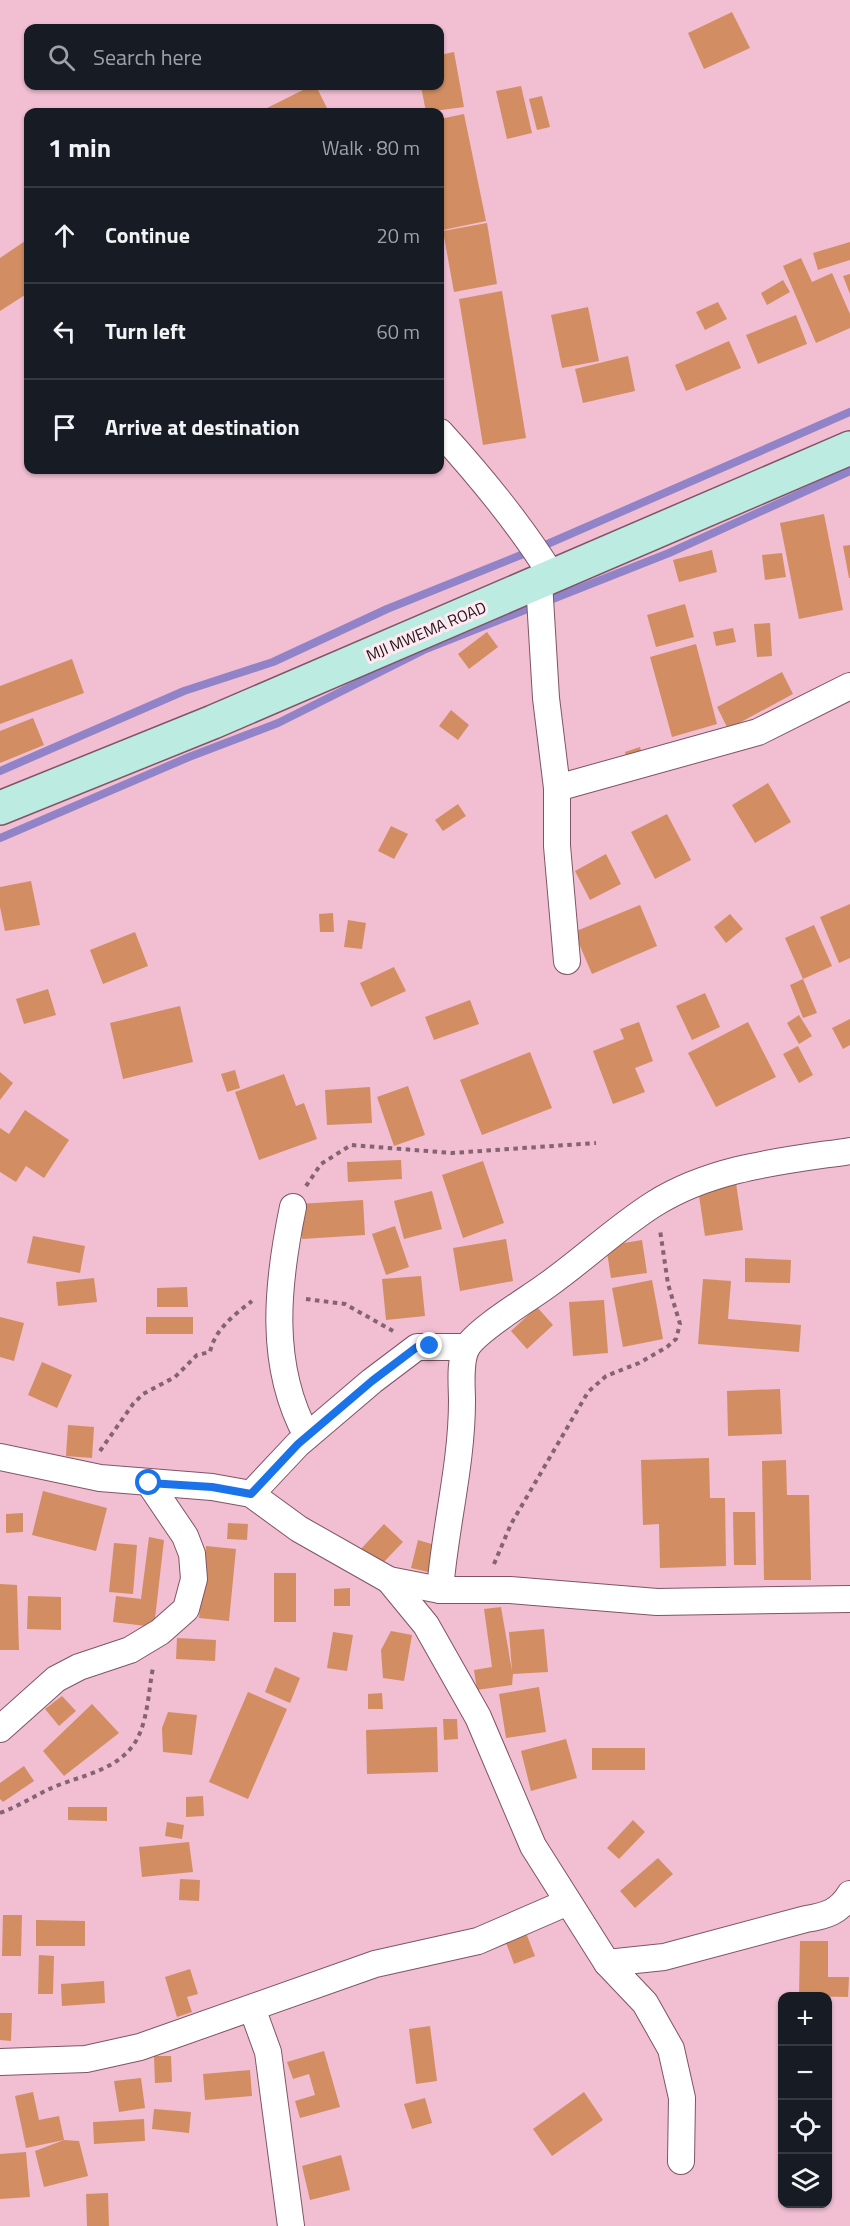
<!DOCTYPE html>
<html lang="en">
<head>
<meta charset="utf-8">
<style>
	:root { --surface:#171b24; --page:#242831; --text:#f1f3f6; --muted:#9ea1a6; --line:#363941 }
	body { margin:0; font-family:"Titillium Web",sans-serif; background:var(--page); color:var(--text) }
	.controls { position:absolute; right:18px; bottom:18px; display:grid; overflow:hidden; border-radius:12px; box-shadow:0 2px 4px #0004 }
	.controls button { width:54px; height:54px; display:grid; place-items:center; padding:0; border:0; border-bottom:2px solid var(--line); background:var(--surface); color:var(--text); font:30px sans-serif }
	.stop { position:absolute; width:18px; height:18px; margin:-14px; border:4px solid #1a73e8; border-radius:50%; background:#fff }
	.stop.end { background:#1a73e8; border-color:#fff; box-shadow:0 2px 6px #0008 }
	.list { margin:0; padding:0; list-style:none }
	h2 { display:flex; justify-content:space-between; align-items:center; height:78px; margin:0; padding:0 24px; font-size:26px }
	h2 small { font-size:20px; font-weight:400; color:var(--muted) }
	.list li { display:grid; grid-template-columns:39px 1fr auto; gap:18px; align-items:center; box-sizing:border-box; height:96px; padding:0 24px; border-top:2px solid var(--line) }
	.list b { display:block; font-size:22px; white-space:nowrap }
	.list em { font-size:20px; font-style:normal; color:var(--muted) }
	.icon { flex:none; width:33px; height:33px; fill:none; stroke:currentColor; stroke-width:2; stroke-linecap:round; stroke-linejoin:round }
	.map { position:relative; flex:none; width:850px; height:2226px; overflow:hidden }
	.search { position:absolute; background:var(--surface); box-shadow:0 2px 4px #0004; left:24px; top:24px; width:420px; height:66px; display:flex; align-items:center; gap:15px; box-sizing:border-box; padding:0 21px; border-radius:12px; color:var(--muted); font-size:22px }
	.panel { position:absolute; background:var(--surface); box-shadow:0 2px 4px #0004; left:24px; top:108px; width:420px; height:366px; border-radius:12px }
	.map>svg:first-child { display:block }
	.lines { fill:none; stroke-linecap:round; stroke-linejoin:round }
	.stream { stroke:#9183c8; stroke-width:8 }
	.building { fill:#d28e62 }
	.street-casing { stroke:#805466; stroke-width:28 }
	.secondary-casing { stroke:#805466; stroke-width:36 }
	.path { stroke:#856471; stroke-width:4; stroke-dasharray:4.5 4.5; stroke-linecap:butt }
	.street { stroke:#fff; stroke-width:26 }
	.secondary { stroke:#bbebe1; stroke-width:33 }
	.route { stroke:#1a73e8; stroke-width:8 }
	.labels { text-anchor:middle; stroke-width:6; stroke-linejoin:round; paint-order:stroke }
	.street-label { font-size:16px; fill:#231219; stroke:#fee9f1 }
</style>
</head>
<body>
<div class="map">
<svg width="850" height="2226" viewBox="0 0 850 2226">
	<rect width="100%" height="100%" fill="#f1bed2"/>
	<g class="lines">
		<g class="stream">
			<polyline points="0,771 184,691 273,662 387,609 536,549 850,412"/>
			<polyline points="0,838 189,757 278,723 426,649 669,553 850,471"/>
		</g>
	</g>
	<g class="building">
		<polygon points="732,12 750,48 704,69 688,33"/>
		<polygon points="454,52 464,107 426,112 421,86 440,86 440,55"/>
		<polygon points="311,86 316,86 329,112 259,112"/>
		<polygon points="521,86 532,133 507,139 496,91"/>
		<polygon points="542,96 550,127 537,130 529,99"/>
		<polygon points="464,114 486,221 443,230 440,212 440,119"/>
		<polygon points="487,223 497,284 454,292 443,231"/>
		<polygon points="28,239 28,293 0,311 0,258"/>
		<polygon points="850,242 850,260 818,270 813,253"/>
		<polygon points="801,258 812,282 832,273 850,314 850,328 816,343 783,266"/>
		<polygon points="850,274 850,294 843,276"/>
		<polygon points="783,280 790,292 767,305 761,293"/>
		<polygon points="502,291 526,438 483,445 459,299"/>
		<polygon points="718,302 727,319 705,330 696,312"/>
		<polygon points="588,307 599,361 562,368 551,315"/>
		<polygon points="796,315 807,344 758,364 746,335"/>
		<polygon points="729,341 741,368 686,391 675,365"/>
		<polygon points="628,356 635,391 583,403 575,369"/>
		<polygon points="824,514 843,610 799,619 780,523"/>
		<polygon points="850,545 850,578 849,578 843,546"/>
		<polygon points="712,550 717,572 679,582 673,560"/>
		<polygon points="782,553 786,577 765,580 762,555"/>
		<polygon points="685,604 694,637 656,647 647,615"/>
		<polygon points="770,623 772,656 757,657 754,624"/>
		<polygon points="733,628 736,642 716,646 713,632"/>
		<polygon points="487,632 498,647 469,669 458,654"/>
		<polygon points="696,644 717,724 672,737 650,657"/>
		<polygon points="72,659 84,693 0,724 0,686"/>
		<polygon points="782,672 793,694 728,729 717,707"/>
		<polygon points="451,710 469,725 458,740 439,726"/>
		<polygon points="33,718 44,745 0,763 0,731"/>
		<polygon points="640,747 643,758 627,762 625,752"/>
		<polygon points="768,783 791,822 755,843 732,805"/>
		<polygon points="458,804 466,816 443,831 435,820"/>
		<polygon points="667,814 691,860 655,879 631,832"/>
		<polygon points="391,826 408,834 394,859 378,851"/>
		<polygon points="606,854 621,884 590,900 575,871"/>
		<polygon points="31,881 40,925 5,931 0,907 0,887"/>
		<polygon points="850,904 850,958 839,963 820,917"/>
		<polygon points="640,905 657,946 592,974 574,932"/>
		<polygon points="333,913 334,932 320,932 319,914"/>
		<polygon points="730,914 743,929 726,943 714,927"/>
		<polygon points="348,920 366,923 362,949 344,947"/>
		<polygon points="814,925 832,966 803,979 785,938"/>
		<polygon points="135,932 148,966 103,984 90,950"/>
		<polygon points="394,967 406,991 371,1007 360,983"/>
		<polygon points="803,979 817,1013 803,1018 790,985"/>
		<polygon points="48,989 56,1015 24,1024 16,999"/>
		<polygon points="705,993 720,1027 692,1040 676,1006"/>
		<polygon points="470,1000 479,1024 434,1040 425,1017"/>
		<polygon points="180,1006 193,1062 123,1079 110,1023"/>
		<polygon points="799,1015 812,1036 799,1044 787,1023"/>
		<polygon points="850,1019 850,1045 843,1049 832,1028"/>
		<polygon points="639,1022 653,1061 635,1068 645,1092 613,1104 593,1051 624,1039 620,1029"/>
		<polygon points="748,1022 776,1077 716,1107 688,1053"/>
		<polygon points="798,1046 813,1075 799,1083 783,1054"/>
		<polygon points="530,1052 552,1108 482,1135 460,1080"/>
		<polygon points="235,1070 240,1088 227,1092 221,1074"/>
		<polygon points="0,1072 13,1083 0,1100"/>
		<polygon points="284,1074 296,1106 304,1103 317,1139 259,1160 235,1092"/>
		<polygon points="408,1086 425,1135 394,1146 377,1097"/>
		<polygon points="370,1087 372,1123 327,1125 325,1090"/>
		<polygon points="25,1110 69,1140 44,1178 26,1166 16,1182 0,1172 0,1128 9,1134"/>
		<polygon points="401,1160 402,1179 348,1182 347,1162"/>
		<polygon points="483,1161 504,1223 463,1238 442,1175"/>
		<polygon points="736,1183 743,1230 705,1236 698,1189"/>
		<polygon points="432,1191 442,1229 404,1239 394,1201"/>
		<polygon points="363,1200 365,1235 302,1239 299,1204"/>
		<polygon points="395,1226 409,1267 386,1275 372,1234"/>
		<polygon points="33,1236 85,1246 80,1273 27,1263"/>
		<polygon points="506,1239 513,1281 460,1291 453,1248"/>
		<polygon points="642,1240 647,1273 611,1278 606,1246"/>
		<polygon points="745,1258 791,1260 790,1283 745,1282"/>
		<polygon points="421,1276 425,1316 386,1320 382,1279"/>
		<polygon points="94,1278 97,1302 58,1306 56,1282"/>
		<polygon points="703,1279 731,1281 728,1319 801,1325 799,1352 698,1344"/>
		<polygon points="652,1280 663,1339 623,1347 612,1288"/>
		<polygon points="187,1287 188,1307 157,1307 157,1288"/>
		<polygon points="604,1300 608,1353 573,1356 569,1302"/>
		<polygon points="537,1307 553,1325 527,1349 511,1331"/>
		<polygon points="0,1317 24,1323 14,1361 0,1357"/>
		<rect x="146" y="1317" width="47" height="17"/>
		<polygon points="42,1362 72,1375 57,1408 28,1395"/>
		<polygon points="780,1389 782,1434 728,1436 727,1391"/>
		<polygon points="68,1425 94,1427 92,1458 66,1456"/>
		<polygon points="709,1458 710,1498 725,1498 726,1566 660,1568 659,1524 643,1525 641,1460"/>
		<polygon points="786,1460 787,1495 809,1495 811,1580 764,1580 762,1461"/>
		<polygon points="43,1491 107,1508 96,1551 32,1535"/>
		<polygon points="733,1512 755,1512 756,1565 734,1565"/>
		<polygon points="23,1513 23,1532 6,1533 6,1514"/>
		<polygon points="228,1523 248,1524 247,1540 227,1539"/>
		<polygon points="384,1524 403,1542 379,1567 361,1549"/>
		<polygon points="149,1537 164,1540 154,1627 113,1622 116,1596 141,1599"/>
		<polygon points="418,1540 435,1545 428,1572 411,1568"/>
		<polygon points="114,1543 137,1545 133,1594 109,1592"/>
		<polygon points="206,1546 236,1549 229,1621 199,1618"/>
		<rect x="274" y="1573" width="22" height="49"/>
		<polygon points="0,1584 17,1585 19,1650 0,1650"/>
		<polygon points="350,1588 350,1606 334,1606 334,1589"/>
		<polygon points="28,1596 61,1597 61,1630 27,1629"/>
		<polygon points="501,1607 512,1671 509,1632 544,1629 548,1672 513,1674 512,1685 477,1690 474,1670 492,1667 484,1609"/>
		<polygon points="391,1631 412,1635 404,1681 383,1678 381,1650"/>
		<polygon points="333,1632 353,1635 347,1671 327,1668"/>
		<polygon points="177,1638 216,1640 215,1661 176,1659"/>
		<polygon points="275,1667 300,1678 290,1703 265,1692"/>
		<polygon points="539,1687 546,1732 506,1738 499,1694"/>
		<polygon points="248,1692 287,1709 248,1799 209,1782"/>
		<polygon points="382,1693 383,1709 368,1709 368,1694"/>
		<polygon points="62,1696 76,1711 59,1726 45,1709"/>
		<polygon points="92,1704 119,1733 64,1776 43,1751"/>
		<polygon points="168,1712 197,1715 192,1755 163,1752 162,1728"/>
		<polygon points="443,1719 457,1719 458,1739 444,1740"/>
		<polygon points="437,1727 438,1772 367,1774 366,1730"/>
		<polygon points="566,1739 577,1778 531,1791 521,1751"/>
		<rect x="592" y="1748" width="53" height="22"/>
		<polygon points="24,1766 34,1781 3,1802 0,1799 0,1783"/>
		<polygon points="203,1796 204,1816 186,1817 186,1797"/>
		<polygon points="68,1807 107,1807 107,1821 68,1820"/>
		<polygon points="633,1820 645,1832 619,1859 607,1848"/>
		<polygon points="167,1822 184,1825 182,1839 165,1836"/>
		<polygon points="189,1842 193,1872 142,1877 139,1847"/>
		<polygon points="658,1858 673,1874 635,1908 620,1891"/>
		<polygon points="180,1879 200,1880 199,1901 179,1900"/>
		<polygon points="3,1915 22,1915 21,1956 2,1956"/>
		<polygon points="36,1920 85,1921 85,1946 36,1946"/>
		<polygon points="526,1933 535,1956 514,1964 505,1940"/>
		<polygon points="800,1941 828,1941 828,1977 849,1977 848,1997 799,1996"/>
		<polygon points="39,1955 54,1956 53,1994 38,1994"/>
		<polygon points="190,1969 198,1994 187,1997 192,2012 177,2017 165,1977"/>
		<polygon points="104,1981 105,2003 62,2006 61,1984"/>
		<polygon points="0,2013 12,2013 11,2041 0,2040"/>
		<polygon points="430,2026 437,2081 416,2084 409,2029"/>
		<polygon points="324,2051 340,2107 300,2118 295,2101 315,2095 309,2074 293,2079 287,2062"/>
		<polygon points="154,2056 171,2056 172,2082 155,2083"/>
		<polygon points="250,2070 252,2096 205,2100 203,2074"/>
		<polygon points="141,2078 145,2108 119,2112 114,2081"/>
		<polygon points="33,2092 39,2120 59,2116 64,2140 26,2148 15,2096"/>
		<polygon points="584,2092 603,2120 552,2156 533,2129"/>
		<polygon points="425,2098 432,2123 412,2129 404,2104"/>
		<polygon points="154,2109 191,2112 189,2133 152,2129"/>
		<polygon points="144,2119 145,2141 94,2144 93,2122"/>
		<polygon points="64,2140 79,2141 88,2176 44,2187 35,2151"/>
		<polygon points="26,2152 30,2197 0,2199 0,2154"/>
		<polygon points="341,2155 350,2190 310,2200 302,2166"/>
		<polygon points="108,2193 109,2226 87,2226 86,2194"/>
	</g>
	<g class="lines">
		<g class="street-casing">
			<g id="street">
				<path d="M440,432C481,477 520,524 552,576"/>
				<polyline points="539,582 546,698 557,788 557,846 567,961"/>
				<polyline points="557,788 758,732 850,686"/>
				<path d="M293,1207C277,1284 268,1365 307,1436"/>
				<polyline points="0,1457 100,1478 212,1487 251,1494 299,1529 389,1580 440,1590 510,1590 657,1602 850,1599"/>
				<polyline points="251,1494 298,1444 372,1381 417,1347 467,1347"/>
				<polyline points="389,1580 426,1625 478,1717 533,1846 607,1963 645,2003 671,2049 682,2098 681,2161"/>
				<path d="M440,1590C445,1527 462,1464 462,1401C462,1386 459,1361 467,1347C478,1329 527,1300 546,1286C583,1260 616,1228 654,1204C713,1167 783,1161 850,1151"/>
				<polyline points="0,1729 56,1679 79,1667 130,1650 160,1632 186,1609 194,1579 192,1554 185,1536 149,1483"/>
				<path d="M607,1963L664,1957L806,1919C826,1916 839,1912 850,1894"/>
				<polyline points="252,2008 268,2052 291,2226"/>
				<polyline points="0,2062 86,2059 140,2047 375,1964 478,1941 568,1902"/>
			</g>
		</g>
		<g class="secondary-casing">
			<polyline id="secondary" points="0,808 213,722 850,448"/>
		</g>
		<g class="path">
			<polyline points="306,1186 321,1164 351,1145 452,1153 596,1143"/>
			<polyline points="306,1299 345,1304 393,1331"/>
			<path d="M100,1451L133,1404L143,1394L175,1377L197,1355L210,1352C215,1329 234,1315 252,1301"/>
			<polyline points="494,1564 511,1524 588,1392 606,1376 639,1363 667,1347 676,1339 680,1324 668,1284 660,1230"/>
			<path d="M0,1813C16,1807 30,1799 45,1791C73,1777 111,1773 131,1748C148,1728 148,1692 153,1668"/>
		</g>
		<use href="#street" class="street"/>
		<use href="#secondary" class="secondary"/>
	</g>
	<g class="lines">
		<polyline class="route" points="149,1483 212,1487 251,1494 298,1444 372,1381 417,1347 430,1346"/>
	</g>
	<g class="labels">
		<g class="street-label">
			<text transform="translate(426 631) rotate(-23)" y="6">MJI MWEMA ROAD</text>
		</g>
	</g>
</svg>
<div class="controls">
<button>+</button>
<button>−</button>
<button><svg class="icon" aria-label="locate" viewBox="0 0 24 24"><circle cx="12" cy="12" r="6"/><path d="M12 2v4M12 18v4M2 12h4M18 12h4"/></svg></button>
<button><svg class="icon" aria-label="layers" viewBox="0 0 24 24"><path d="M12 4l9 5-9 5-9-5zM3 14l9 5 9-5"/></svg></button>
</div>
<div class="stop" style="left:149px;top:1483px"></div>
<div class="stop end" style="left:430px;top:1346px"></div>
<div class="search"><svg class="icon" aria-label="search" viewBox="0 0 24 24"><circle cx="10" cy="10" r="6"/><path d="M15 15l6 6"/></svg>Search here</div>
<section class="panel">
<h2>1 min<small>Walk · 80 m</small></h2>
<ul class="list">
<li><svg class="icon" aria-label="ahead" viewBox="0 0 24 24"><path d="M12 20V5M6 11l6-6 6 6"/></svg><div><b>Continue</b></div><em>20 m</em></li>
<li><svg class="icon" aria-label="left" viewBox="0 0 24 24"><path d="M17 20v-9H6M10 6l-5 5 5 5"/></svg><div><b>Turn left</b></div><em>60 m</em></li>
<li><svg class="icon" aria-label="arrive" viewBox="0 0 24 24"><path d="M6 21V4h12l-3 4 3 4H6"/></svg><div><b>Arrive at destination</b></div></li>
</ul>
</section>
</div>
</body>
</html>
